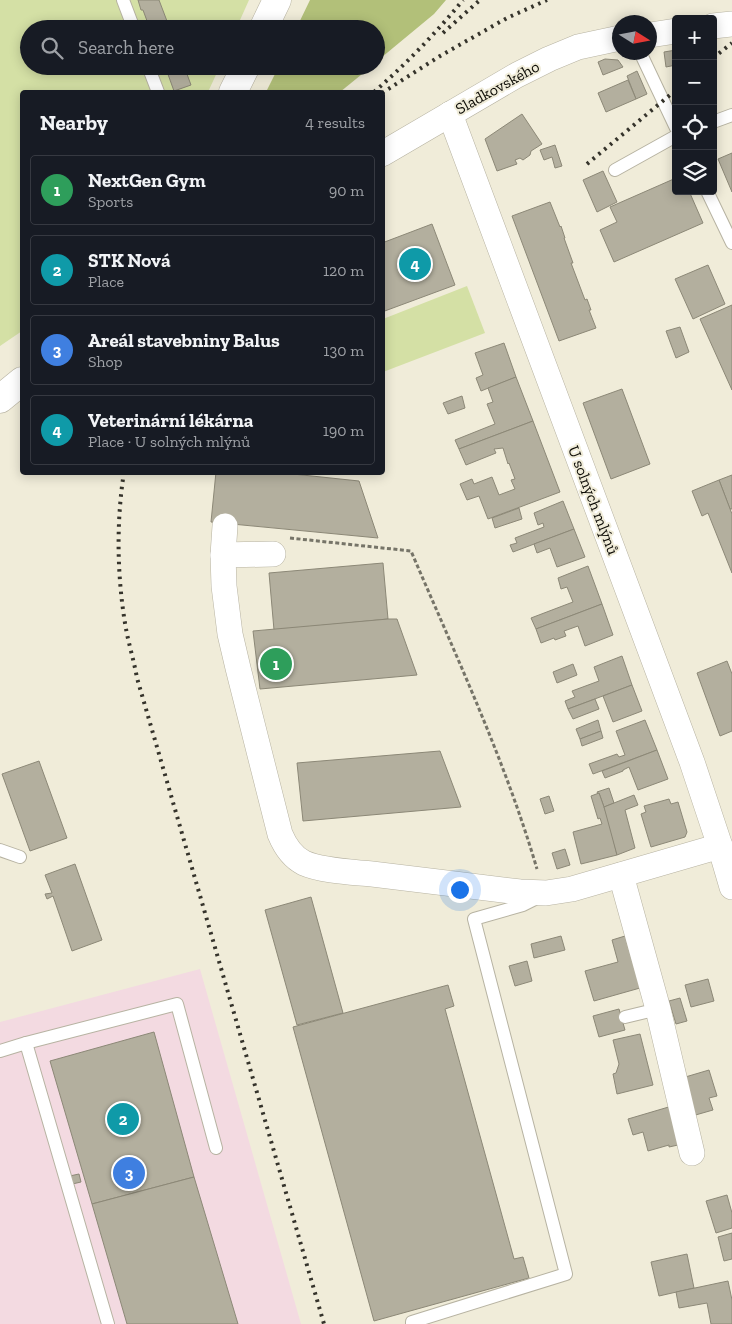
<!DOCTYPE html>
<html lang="en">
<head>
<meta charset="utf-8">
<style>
	:root { --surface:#171b24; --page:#20242c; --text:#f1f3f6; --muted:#9ea1a6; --line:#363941; --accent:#ca9fce }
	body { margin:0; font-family:"Zilla Slab",serif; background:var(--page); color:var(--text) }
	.controls { position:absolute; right:15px; top:15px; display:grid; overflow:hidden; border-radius:5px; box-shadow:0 2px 12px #0003 }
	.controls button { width:45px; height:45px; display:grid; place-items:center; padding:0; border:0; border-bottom:1px solid var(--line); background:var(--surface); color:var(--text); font:25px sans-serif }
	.compass { position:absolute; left:612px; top:15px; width:45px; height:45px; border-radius:50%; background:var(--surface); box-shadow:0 2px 12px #0003; rotate:101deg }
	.you { position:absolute; left:459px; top:889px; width:18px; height:18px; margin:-12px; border:4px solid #fff; border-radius:50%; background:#1a73e8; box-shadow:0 0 0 8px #1a73e833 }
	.badge { display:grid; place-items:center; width:32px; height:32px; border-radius:50%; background:var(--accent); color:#fff; font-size:16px; font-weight:700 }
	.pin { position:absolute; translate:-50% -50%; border:2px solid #fff; box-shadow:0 1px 5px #0006 }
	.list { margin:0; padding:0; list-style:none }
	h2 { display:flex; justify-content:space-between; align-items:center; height:65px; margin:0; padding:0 20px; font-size:21px }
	h2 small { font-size:16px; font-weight:400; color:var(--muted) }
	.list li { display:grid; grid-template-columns:32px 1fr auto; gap:15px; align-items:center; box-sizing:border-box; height:70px; margin:0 10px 10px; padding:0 10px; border:1px solid var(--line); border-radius:5px }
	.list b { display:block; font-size:19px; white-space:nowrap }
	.list p { margin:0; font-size:16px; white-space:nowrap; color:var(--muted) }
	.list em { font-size:16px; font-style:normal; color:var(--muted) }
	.icon { flex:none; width:28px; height:28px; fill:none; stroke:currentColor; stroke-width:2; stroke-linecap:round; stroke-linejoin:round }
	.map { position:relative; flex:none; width:732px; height:1324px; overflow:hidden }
	.search { position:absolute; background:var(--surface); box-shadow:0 2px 12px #0003; left:20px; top:20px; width:365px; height:55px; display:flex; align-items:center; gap:12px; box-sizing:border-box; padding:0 18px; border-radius:28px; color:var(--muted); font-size:19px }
	.panel { position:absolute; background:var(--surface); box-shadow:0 2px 12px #0003; left:20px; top:90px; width:365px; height:385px; border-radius:5px }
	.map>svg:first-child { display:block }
	.commercial { fill:#f3dae1 }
	.green { fill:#d4e0a5 }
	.forest { fill:#b2c079 }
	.building { fill:#b3af9e; stroke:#8c8877 }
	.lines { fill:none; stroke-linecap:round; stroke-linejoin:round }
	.lane-casing { stroke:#b7b3a2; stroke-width:14 }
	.street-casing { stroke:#b7b3a2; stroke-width:26 }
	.secondary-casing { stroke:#b7b3a2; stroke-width:29 }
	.path { stroke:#767468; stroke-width:3; stroke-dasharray:4 2.5; stroke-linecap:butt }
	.lane { stroke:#fff; stroke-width:12 }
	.street { stroke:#fff; stroke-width:25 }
	.secondary { stroke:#fff; stroke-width:28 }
	.rail { stroke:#35332b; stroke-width:4; stroke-dasharray:2.5 5; stroke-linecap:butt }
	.labels { text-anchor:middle; stroke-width:4; stroke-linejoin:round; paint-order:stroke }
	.street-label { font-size:16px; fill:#0d0c06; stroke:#f0ecd9 }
</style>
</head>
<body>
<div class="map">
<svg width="732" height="1324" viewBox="0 0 732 1324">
	<rect width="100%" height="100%" fill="#f0ecd9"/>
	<polygon class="commercial" points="200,969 301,1324 0,1324 0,1022"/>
	<g class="green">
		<polygon points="0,0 249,0 236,29 29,29 29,66 220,66 208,92 22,92 22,331 0,346"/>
		<polygon points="467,286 485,333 383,372 383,319"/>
	</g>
	<g class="forest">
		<polygon points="310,0 446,0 434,14 376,62 376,29 296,29"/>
		<polygon points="279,66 372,66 340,92 266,92"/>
	</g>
	<g class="building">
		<polygon points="138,0 159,0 170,29 150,29 143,10 141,10"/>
		<polygon points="676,50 676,65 666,67 664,52"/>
		<polygon points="605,59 618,60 623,67 603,75 598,62"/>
		<polygon points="165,66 184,66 191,85 174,91"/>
		<polygon points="637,71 647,94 636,99 627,76"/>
		<polygon points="628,80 636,99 606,112 598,93"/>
		<polygon points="522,114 542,144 531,151 530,155 523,160 520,158 515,160 517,164 497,171 485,139"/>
		<polygon points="555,145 562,166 555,168 552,157 544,160 540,150"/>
		<polygon points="732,153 732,192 718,159"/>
		<polygon points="603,171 617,202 597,212 583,180"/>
		<polygon points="676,178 676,191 689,191 703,223 614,262 600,230 617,222 610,207"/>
		<polygon points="550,202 560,227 561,226 565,238 564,238 573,263 571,263 585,300 587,299 591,310 589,310 596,328 559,341 512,216"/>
		<polygon points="432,224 455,285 382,312 382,243"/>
		<polygon points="708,265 725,304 693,319 675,279"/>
		<polygon points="732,305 732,390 700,319"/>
		<polygon points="680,327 689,352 676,358 666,331"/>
		<polygon points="504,343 516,377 481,391 476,378 483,375 475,353"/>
		<polygon points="516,377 533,421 459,449 455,440 495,424 487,404 493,402 488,388"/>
		<polygon points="622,389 650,464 611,479 583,403"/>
		<polygon points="462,396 465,408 448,414 443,403"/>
		<polygon points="533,421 560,492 488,519 479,496 467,500 460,484 472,479 474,484 492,477 499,495 515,489 511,480 515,479 509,463 508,464 503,448 494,449 496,453 466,465 459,449"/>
		<polygon points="216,472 274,472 359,481 378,538 211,522"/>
		<polygon points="732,475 732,509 730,509 719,480"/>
		<polygon points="719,480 732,514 732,573 708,513 702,516 692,491"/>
		<polygon points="563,501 574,529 513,552 510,545 517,543 515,538 544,527 543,523 538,525 534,513"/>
		<polygon points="519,508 522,519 495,528 492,518"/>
		<polygon points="574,529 585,557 557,567 550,548 537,553 534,544"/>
		<polygon points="383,563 388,619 274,630 269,573"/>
		<polygon points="588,566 602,604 536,629 531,618 573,602 567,587 561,589 558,578"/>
		<polygon points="602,604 613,635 585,646 578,626 564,631 566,636 555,640 554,638 541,643 536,629"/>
		<polygon points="388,619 397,619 417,675 260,689 253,631"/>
		<polygon points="622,656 632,685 568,709 565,701 575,697 572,691 599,681 594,667"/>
		<polygon points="727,661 732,674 732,731 720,736 697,673"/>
		<polygon points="573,664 577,675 557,683 553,672"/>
		<polygon points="632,685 642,711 613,722 603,696"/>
		<polygon points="595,699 599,709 573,719 568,709"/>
		<polygon points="598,720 601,731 580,739 576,729"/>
		<polygon points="645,720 657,750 593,774 589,764 617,754 619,757 625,755 616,731"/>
		<polygon points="601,731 603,738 582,746 580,739"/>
		<polygon points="657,750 668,779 638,790 629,767 623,770 623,771 605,778 602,771"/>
		<polygon points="440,751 461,807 303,821 297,763"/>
		<polygon points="39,761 67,838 30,851 2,774"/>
		<polygon points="609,788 614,803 604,807 599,793 598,794 597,792"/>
		<polygon points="599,793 609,821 617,855 581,864 573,832 602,824 600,818 598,819 591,796"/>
		<polygon points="634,795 638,805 625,810 635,848 617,855 604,807"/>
		<polygon points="549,796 554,811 545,814 540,799"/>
		<polygon points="669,799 671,804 678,802 687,832 685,837 651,847 641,814 646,812 644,806"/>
		<polygon points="565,849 570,865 557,869 552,853"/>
		<polygon points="75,864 102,940 72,951 53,896 47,899 45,894 52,893 45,875"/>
		<polygon points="311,897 343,1013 297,1025 265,910"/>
		<polygon points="561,936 565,950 534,958 531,944"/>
		<polygon points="625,936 640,988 594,1001 585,971 618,962 612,940"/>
		<polygon points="527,961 532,981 515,986 509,966"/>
		<polygon points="708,979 714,1001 691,1007 685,985"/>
		<polygon points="448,985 454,1006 445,1009 514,1259 523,1257 529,1278 374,1321 293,1027"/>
		<polygon points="680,998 687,1021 676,1024 669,1001"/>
		<polygon points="619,1009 625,1030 599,1037 593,1016"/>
		<polygon points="154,1032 194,1177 92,1204 50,1061"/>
		<polygon points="640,1034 653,1085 617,1094 613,1074 616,1073 619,1064 613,1040"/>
		<polygon points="709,1070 717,1096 709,1098 713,1110 692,1116 682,1078"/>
		<polygon points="672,1106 678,1145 669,1147 669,1145 648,1151 643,1132 633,1135 628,1119"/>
		<polygon points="79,1174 81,1182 68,1185 65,1177"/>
		<polygon points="194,1177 238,1324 127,1324 92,1204"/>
		<polygon points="727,1195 732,1213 732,1228 716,1233 706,1201"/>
		<polygon points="732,1233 732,1259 724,1261 718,1237"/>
		<polygon points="687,1254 694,1288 659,1296 651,1262"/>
		<polygon points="728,1281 732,1300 732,1324 711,1324 707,1303 679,1308 676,1292"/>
	</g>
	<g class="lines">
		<g class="lane-casing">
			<g id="lane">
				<polyline points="123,0 134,29"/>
				<polyline points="640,52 676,128"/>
				<polyline points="148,66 158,92"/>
				<polyline points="713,122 732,115"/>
				<polyline points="615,170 676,136"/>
				<polyline points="707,191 732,243"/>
				<polyline points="0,850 20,857"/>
				<polyline points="625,1017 658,1009"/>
				<polyline points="26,1043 177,1004 216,1148"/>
				<polyline points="0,1051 26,1043 108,1324"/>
				<polyline points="412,1324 412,1322 566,1274 474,919 523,905 537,898"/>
			</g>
		</g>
		<g class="street-casing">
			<g id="street">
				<polyline points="713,26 732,24"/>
				<polyline points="650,35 676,31"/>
				<polyline points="450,114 692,762 720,846 732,887"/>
				<polyline points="382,154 517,75 549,59 578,47 620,38"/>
				<path d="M225,526L223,555L224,586L230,634L238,668L280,834C285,846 292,857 304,863C322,871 352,872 372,874C421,880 471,886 520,892L546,893L572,889L720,846"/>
				<polyline points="223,555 273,554"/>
				<polyline points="621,875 658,1009 692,1153"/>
			</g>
		</g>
		<g class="secondary-casing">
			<g id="secondary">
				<polyline points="263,29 277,0"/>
				<polyline points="233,92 246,66"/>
				<polyline points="0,399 22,381"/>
			</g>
		</g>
		<path class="path" d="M290,538L411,551C456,656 505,760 537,869"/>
		<use href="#lane" class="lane"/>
		<use href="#street" class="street"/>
		<use href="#secondary" class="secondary"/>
		<g class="rail">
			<polyline points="443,33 480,0"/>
			<polyline points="713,58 732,43"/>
			<path d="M374,92C406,64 436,33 463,0"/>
			<polyline points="382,93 440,56 507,18 547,0"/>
			<polyline points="587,164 676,90"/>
			<path d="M124,472C116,523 117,578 126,629C129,645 134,661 137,678L324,1324"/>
		</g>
	</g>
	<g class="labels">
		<g class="street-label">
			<text transform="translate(497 87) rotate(-29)" y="6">Sladkovského</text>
			<text transform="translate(594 500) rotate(69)" y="6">U solných mlýnů</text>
		</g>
	</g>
</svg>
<div class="controls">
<button>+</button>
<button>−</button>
<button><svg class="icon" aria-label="locate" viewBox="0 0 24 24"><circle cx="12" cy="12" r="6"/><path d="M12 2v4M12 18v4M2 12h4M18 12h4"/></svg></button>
<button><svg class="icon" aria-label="layers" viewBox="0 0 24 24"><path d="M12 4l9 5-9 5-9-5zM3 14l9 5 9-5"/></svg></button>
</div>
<svg class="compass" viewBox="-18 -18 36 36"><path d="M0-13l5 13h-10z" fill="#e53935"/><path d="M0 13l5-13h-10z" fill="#9ea1a6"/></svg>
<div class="you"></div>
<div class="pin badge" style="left:276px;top:664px;background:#2e9e5b">1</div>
<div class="pin badge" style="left:123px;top:1119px;background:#0f9aa8">2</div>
<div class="pin badge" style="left:129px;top:1173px;background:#3f7fe0">3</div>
<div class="pin badge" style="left:415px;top:264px;background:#0f9aa8">4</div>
<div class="search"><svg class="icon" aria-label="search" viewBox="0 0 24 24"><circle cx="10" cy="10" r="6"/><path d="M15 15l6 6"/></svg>Search here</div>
<section class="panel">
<h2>Nearby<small>4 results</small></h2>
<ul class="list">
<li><span class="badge" style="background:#2e9e5b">1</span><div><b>NextGen Gym</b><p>Sports</p></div><em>90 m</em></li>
<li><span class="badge" style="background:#0f9aa8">2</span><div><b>STK Nová</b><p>Place</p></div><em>120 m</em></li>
<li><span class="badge" style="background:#3f7fe0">3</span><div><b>Areál stavebniny Balus</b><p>Shop</p></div><em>130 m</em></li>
<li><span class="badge" style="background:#0f9aa8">4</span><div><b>Veterinární lékárna</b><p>Place · U solných mlýnů</p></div><em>190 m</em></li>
</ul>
</section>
</div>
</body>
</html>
